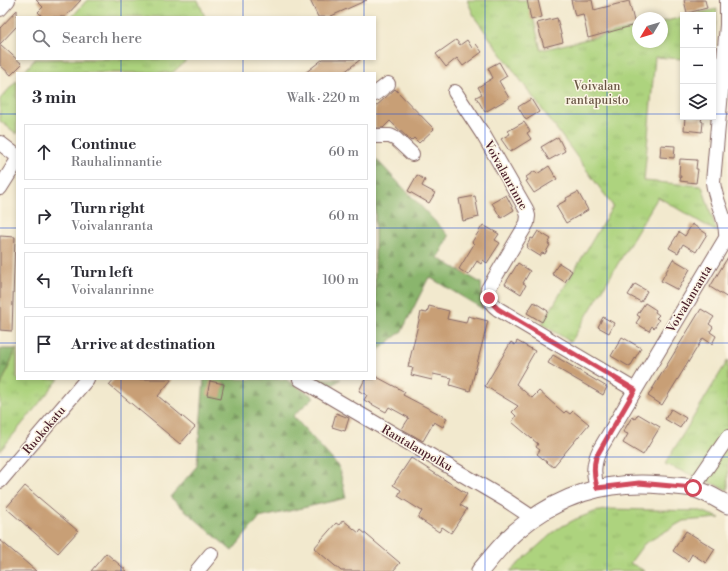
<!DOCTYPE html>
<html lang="en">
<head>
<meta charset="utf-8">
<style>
	:root { --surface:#fff; --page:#f2f2f3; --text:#2b2b33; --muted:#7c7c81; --line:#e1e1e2 }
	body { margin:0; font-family:"Libre Bodoni",serif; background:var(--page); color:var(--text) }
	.controls { position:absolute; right:12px; top:12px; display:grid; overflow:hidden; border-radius:0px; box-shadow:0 2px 6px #0003 }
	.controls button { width:36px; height:36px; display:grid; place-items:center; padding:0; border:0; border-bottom:1px solid var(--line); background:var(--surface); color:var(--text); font:20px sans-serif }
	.compass { position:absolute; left:632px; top:12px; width:36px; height:36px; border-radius:50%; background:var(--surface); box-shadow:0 2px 6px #0003; rotate:232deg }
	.stop { position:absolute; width:12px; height:12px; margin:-9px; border:3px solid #d1495b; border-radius:50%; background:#fff }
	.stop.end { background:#d1495b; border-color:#fff; box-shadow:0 1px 4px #0008 }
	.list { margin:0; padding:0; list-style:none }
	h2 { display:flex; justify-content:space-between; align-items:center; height:52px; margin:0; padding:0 16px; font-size:17px }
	h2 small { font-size:13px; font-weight:400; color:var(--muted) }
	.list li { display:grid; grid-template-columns:26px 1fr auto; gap:12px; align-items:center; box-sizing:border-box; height:56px; margin:0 8px 8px; padding:0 8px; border:1px solid var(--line); border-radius:0px }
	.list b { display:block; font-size:15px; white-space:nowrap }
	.list p { margin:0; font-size:13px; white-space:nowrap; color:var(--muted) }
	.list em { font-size:13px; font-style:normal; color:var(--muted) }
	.icon { flex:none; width:22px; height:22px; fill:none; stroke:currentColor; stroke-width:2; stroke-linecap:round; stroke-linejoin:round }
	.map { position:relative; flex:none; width:728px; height:571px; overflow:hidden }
	.search { position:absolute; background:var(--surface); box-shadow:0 2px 6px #0003; left:16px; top:16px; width:360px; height:44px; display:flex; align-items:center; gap:10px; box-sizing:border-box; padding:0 14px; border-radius:0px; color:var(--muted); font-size:15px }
	.panel { position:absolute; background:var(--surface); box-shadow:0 2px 6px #0003; left:16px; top:72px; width:360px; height:308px; border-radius:0px }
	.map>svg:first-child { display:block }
	.forest { fill:url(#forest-firs); stroke:#6a6a4c }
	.park { fill:url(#park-tufts); stroke:#7c7954 }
	.building { fill:#c89f76 }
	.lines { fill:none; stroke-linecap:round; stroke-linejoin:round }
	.minor-casing { stroke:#856664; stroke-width:16 }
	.tertiary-casing { stroke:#856664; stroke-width:19 }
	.minor { stroke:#fff; stroke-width:14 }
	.tertiary { stroke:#fff; stroke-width:17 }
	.route { stroke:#d1495b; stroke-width:5 }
	.grid { fill:none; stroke:#1d4ed8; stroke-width:1; stroke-opacity:0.55 }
	.labels { text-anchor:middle; stroke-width:3; stroke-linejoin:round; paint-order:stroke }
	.park-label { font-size:12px; fill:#685544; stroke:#fcf5e5 }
	.street-label { font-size:12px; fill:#4a1f2b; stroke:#fcf5e5 }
</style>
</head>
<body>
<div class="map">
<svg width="728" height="571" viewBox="0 0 728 571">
	<defs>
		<pattern id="forest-firs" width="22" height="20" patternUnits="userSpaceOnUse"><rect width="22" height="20" fill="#8ab56d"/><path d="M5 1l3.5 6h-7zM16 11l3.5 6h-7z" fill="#73935a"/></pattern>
		<pattern id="park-tufts" width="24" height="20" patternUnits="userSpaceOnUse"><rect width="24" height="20" fill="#add37e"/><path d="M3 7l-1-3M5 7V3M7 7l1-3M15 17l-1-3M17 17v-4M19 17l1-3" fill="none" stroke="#96b56d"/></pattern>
	</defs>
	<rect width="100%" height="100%" fill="#fcf5e5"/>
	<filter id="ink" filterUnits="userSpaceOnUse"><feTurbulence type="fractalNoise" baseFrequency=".025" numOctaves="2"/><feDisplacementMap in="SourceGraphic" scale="8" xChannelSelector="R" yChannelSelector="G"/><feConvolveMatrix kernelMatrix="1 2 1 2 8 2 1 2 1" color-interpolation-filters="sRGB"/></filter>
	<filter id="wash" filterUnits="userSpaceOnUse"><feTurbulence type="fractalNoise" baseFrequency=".012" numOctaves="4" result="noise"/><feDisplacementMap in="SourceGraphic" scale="16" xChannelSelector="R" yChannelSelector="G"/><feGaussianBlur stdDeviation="0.9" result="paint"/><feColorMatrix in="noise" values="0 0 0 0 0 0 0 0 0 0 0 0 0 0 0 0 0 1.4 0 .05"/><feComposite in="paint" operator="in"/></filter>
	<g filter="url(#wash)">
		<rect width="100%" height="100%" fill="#f2e9ce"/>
		<g class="forest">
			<polygon points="375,158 449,236 438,258 481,283 483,309 429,277 402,331 375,353"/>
			<polygon points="0,349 16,349 0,388"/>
			<polygon points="204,379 285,379 314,397 293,416 339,467 346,498 259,518 232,551 170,497 197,466"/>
			<polygon points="309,379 341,379 326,390"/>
		</g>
		<g class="park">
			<polygon points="87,0 198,0 205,17 72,17"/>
			<polygon points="467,0 529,0 541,50 638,27 638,42 662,42 662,22 683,17 683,59 655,57 644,181 702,186 717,232 658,197 571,342 542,324 613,206 475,18"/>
			<polygon points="717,9 713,55 713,15 690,15"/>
			<polygon points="35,59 188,59 172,73 23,73"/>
			<polygon points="17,80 17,134 0,121 0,99"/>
			<polygon points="16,349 17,349 17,379 59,379 0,451 0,388"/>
			<polygon points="728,360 728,490 665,464"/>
			<polygon points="610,509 701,511 720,518 683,521 644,544 630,563 645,571 510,571 557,529 576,519 594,512"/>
		</g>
		<g id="blocks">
			<g class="building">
				<polygon points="36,0 81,0 65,17 43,17 38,12 43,7"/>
				<polygon points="310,0 367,0 329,17 318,17"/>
				<polygon points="527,0 538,0 542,17 531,20"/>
				<polygon points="571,0 592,0 594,10 629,1 635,25 588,38 583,14 575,16"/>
				<polygon points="684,0 705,0 707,8 687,13"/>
				<polygon points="17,10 17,26 0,44 22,64 11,75 0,65 0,28"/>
				<polygon points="557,18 563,42 544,47 537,23"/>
				<polygon points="456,40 460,45 467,40 472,48 476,44 482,52 463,66 457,58 446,67 436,54"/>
				<polygon points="323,59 361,59 343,73 305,73"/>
				<polygon points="499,62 507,76 499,81 509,98 485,112 476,97 482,94 478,87 493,78 488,68"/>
				<polygon points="395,89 434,129 419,143 414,138 411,141 390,121 383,128 375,128 375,107"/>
				<polygon points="531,99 539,112 526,120 518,107"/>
				<polygon points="685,117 702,118 701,121 703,122 702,132 684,130"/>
				<polygon points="524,122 530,131 527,133 531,139 510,152 501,139 510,134 508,131"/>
				<polygon points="558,137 565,151 549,160 541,147"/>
				<polygon points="661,145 675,146 674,158 660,157"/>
				<polygon points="680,159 697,160 696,169 698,169 696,183 680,181 681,176 679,176"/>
				<polygon points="549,166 557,179 534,193 526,181 528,180 526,177 535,171 537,174"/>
				<polygon points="417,175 425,180 422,186 435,193 429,203 408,191"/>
				<polygon points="578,192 588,210 566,223 556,206 567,200 566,198"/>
				<polygon points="506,195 514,210 501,218 492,203"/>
				<polygon points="475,196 479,217 463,221 459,199"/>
				<polygon points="692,224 707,234 696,252 683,244 678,253 669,248 679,232 685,236"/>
				<polygon points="483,225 499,234 495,240 500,243 487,263 483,260 481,264 477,261 468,275 459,269 474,244 472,242"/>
				<polygon points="538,231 551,239 548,244 550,245 545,254 542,253 540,256 527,248 528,246 527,245 531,238 533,239"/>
				<polygon points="0,236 15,237 12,331 0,330"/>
				<polygon points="728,257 728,298 710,287"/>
				<polygon points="673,259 690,269 678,290 661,281"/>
				<polygon points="518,263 530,271 523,283 526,285 521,294 505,284"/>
				<polygon points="559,263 572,271 565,282 552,274"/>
				<polygon points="635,284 647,291 641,302 628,295"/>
				<polygon points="534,302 548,311 542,322 527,313"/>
				<polygon points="645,303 656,310 655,312 659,315 656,318 659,320 654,328 652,326 649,331 636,323 640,317 637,315"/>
				<polygon points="429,306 449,311 447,319 466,323 468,316 488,321 470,391 450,385 452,378 433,374 432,380 411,375 413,368 408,367 421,312 427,313"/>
				<polygon points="701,309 714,317 709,324 713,327 710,332 716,336 712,344 703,338 662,405 648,396"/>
				<polygon points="603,317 614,323 609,333 598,327"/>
				<polygon points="622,337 641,348 630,367 611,356"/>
				<polygon points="517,341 535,351 516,384 532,398 539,391 564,413 566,411 570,414 573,411 589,424 553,467 537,454 540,450 536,447 538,444 512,422 516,416 512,412 518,406 485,386 511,342 515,345"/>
				<polygon points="553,355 607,387 603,395 548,363"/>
				<polygon points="375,376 405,392 403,395 447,418 443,427 434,422 423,441 402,429 409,418 389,407 386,412 364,400 367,395 359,391 365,379 375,379"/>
				<polygon points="114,379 172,379 158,396 195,427 180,444 109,385"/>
				<polygon points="210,381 224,384 221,398 207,395"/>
				<polygon points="671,409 686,418 680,428 665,419"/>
				<polygon points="336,413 349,418 345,431 332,427"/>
				<polygon points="638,414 660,427 643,455 623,443 628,434 623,432 632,417 635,419"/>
				<polygon points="411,458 467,494 460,505 467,509 451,533 442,527 439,532 418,518 422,511 398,496 401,490 393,485"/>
				<polygon points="25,486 78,531 58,553 6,508"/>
				<polygon points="343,520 359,533 361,530 400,563 393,571 341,571 314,548 336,523 339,525"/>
				<polygon points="686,531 715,549 706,563 692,554 688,561 673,551"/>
				<polygon points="0,540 36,571 0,571"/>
				<polygon points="106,553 127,571 91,571"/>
			</g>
		</g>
	</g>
	<g filter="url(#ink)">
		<use href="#blocks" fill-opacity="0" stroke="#856664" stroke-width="1"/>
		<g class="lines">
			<g class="minor-casing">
				<g id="minor">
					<polyline points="0,9 8,0"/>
					<path d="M455,92L484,136L526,209L528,216L527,223L523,230L488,289C487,298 491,304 498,309L635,390"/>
					<polyline points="375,94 388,84"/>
					<polyline points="375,136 390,136 396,139 412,154"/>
					<polyline points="0,143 17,156"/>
					<polyline points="0,188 17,161"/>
					<polyline points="300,379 506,500 533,518"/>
					<polyline points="0,481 87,379"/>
					<path d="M597,488C593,474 593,463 600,449L726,238C728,220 715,202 713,182L727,25V0"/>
					<polyline points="693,488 728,437"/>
					<polyline points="197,571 211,554"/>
				</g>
			</g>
			<g class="tertiary-casing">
				<path id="tertiary" d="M480,571C491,558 502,544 515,532C558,495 605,480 662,485C672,486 682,486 692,488C705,491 717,499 728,505"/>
			</g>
			<use href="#minor" class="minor"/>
			<use href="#tertiary" class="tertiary"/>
		</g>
	</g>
	<g class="lines" filter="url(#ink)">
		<path class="route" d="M489,298L491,302L498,309L635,390L596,457C593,468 594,477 597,488L639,483L693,488"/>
	</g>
	<path class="grid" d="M121,0V17M243,0V17M364,0V17M485,0V571M607,0V571M121,59V73M243,59V73M364,59V73M0,114H17M375,114H683M713,114H728M0,228H17M375,228H728M0,343H17M375,343H728M121,379V571M243,379V571M364,379V571M0,457H728"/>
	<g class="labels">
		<g class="park-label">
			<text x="597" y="90">Voivalan<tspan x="597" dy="14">rantapuisto</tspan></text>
		</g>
		<g class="street-label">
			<text transform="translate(506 175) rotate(61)" y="4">Voivalanrinne</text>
			<text transform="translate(689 299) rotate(-59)" y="4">Voivalanranta</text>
			<text transform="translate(44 430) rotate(-50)" y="4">Ruokokatu</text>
			<text transform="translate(417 448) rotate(30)" y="4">Rantalanpolku</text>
		</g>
	</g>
</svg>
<div class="controls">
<button>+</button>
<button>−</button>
<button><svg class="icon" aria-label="layers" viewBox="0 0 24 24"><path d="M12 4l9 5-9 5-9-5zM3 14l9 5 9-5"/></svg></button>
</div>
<svg class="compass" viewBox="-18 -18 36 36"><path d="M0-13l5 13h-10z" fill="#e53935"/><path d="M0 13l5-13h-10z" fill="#7c7c81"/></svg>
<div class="stop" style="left:693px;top:488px"></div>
<div class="stop end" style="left:489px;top:298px"></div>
<div class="search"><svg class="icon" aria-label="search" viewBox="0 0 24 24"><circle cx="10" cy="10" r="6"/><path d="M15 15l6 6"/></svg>Search here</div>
<section class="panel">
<h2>3 min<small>Walk · 220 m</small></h2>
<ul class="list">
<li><svg class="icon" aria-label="ahead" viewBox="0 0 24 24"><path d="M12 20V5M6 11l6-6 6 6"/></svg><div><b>Continue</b><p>Rauhalinnantie</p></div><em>60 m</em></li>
<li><svg class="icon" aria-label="right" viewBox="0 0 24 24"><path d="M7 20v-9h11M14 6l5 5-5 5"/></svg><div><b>Turn right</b><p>Voivalanranta</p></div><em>60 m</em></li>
<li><svg class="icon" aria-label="left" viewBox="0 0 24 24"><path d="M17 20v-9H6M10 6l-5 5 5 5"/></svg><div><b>Turn left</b><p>Voivalanrinne</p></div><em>100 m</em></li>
<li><svg class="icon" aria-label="arrive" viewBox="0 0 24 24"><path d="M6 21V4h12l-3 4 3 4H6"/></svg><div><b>Arrive at destination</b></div></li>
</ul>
</section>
</div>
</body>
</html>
